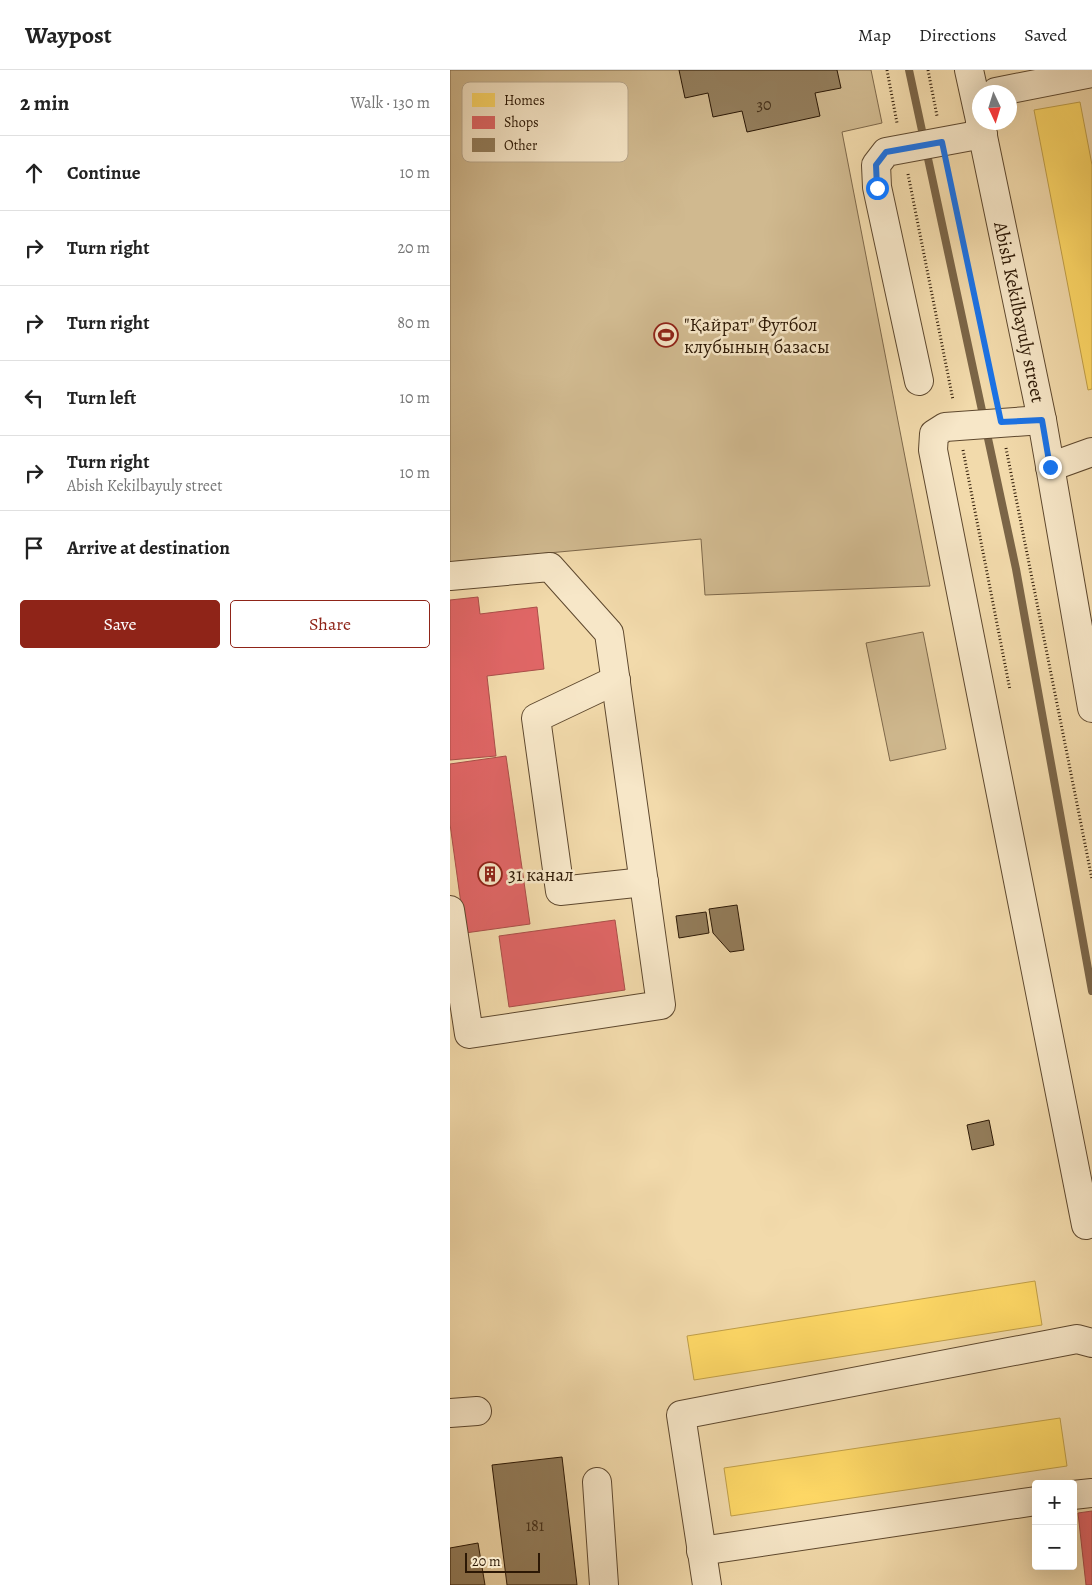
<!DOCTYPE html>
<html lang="en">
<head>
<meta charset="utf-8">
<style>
	:root { --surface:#fff; --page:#f2f2f2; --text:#222; --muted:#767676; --line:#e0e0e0; --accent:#8f2418 }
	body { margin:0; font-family:Alegreya,serif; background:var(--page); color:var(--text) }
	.controls { position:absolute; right:15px; bottom:15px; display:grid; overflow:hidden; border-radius:5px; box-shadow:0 5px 20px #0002 }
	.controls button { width:45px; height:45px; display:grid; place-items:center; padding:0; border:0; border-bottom:1px solid var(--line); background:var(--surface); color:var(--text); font:25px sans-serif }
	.compass { position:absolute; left:522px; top:15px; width:45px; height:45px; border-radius:50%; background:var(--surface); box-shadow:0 5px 20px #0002; rotate:176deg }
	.scale { position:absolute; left:15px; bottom:12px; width:75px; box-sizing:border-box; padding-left:5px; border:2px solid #2c1805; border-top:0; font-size:14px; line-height:18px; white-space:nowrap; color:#2c1805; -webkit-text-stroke:4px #f7e7c8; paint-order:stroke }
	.stop { position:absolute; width:15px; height:15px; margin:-11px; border:4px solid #1a73e8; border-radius:50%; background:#fff }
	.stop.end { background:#1a73e8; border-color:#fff; box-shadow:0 1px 5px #0008 }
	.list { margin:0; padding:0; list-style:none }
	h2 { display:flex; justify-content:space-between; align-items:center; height:65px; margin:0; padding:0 20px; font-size:21px }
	h2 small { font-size:16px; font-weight:400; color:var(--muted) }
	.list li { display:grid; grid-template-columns:32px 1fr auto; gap:15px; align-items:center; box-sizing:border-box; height:75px; padding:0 20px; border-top:1px solid var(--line) }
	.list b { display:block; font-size:19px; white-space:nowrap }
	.list p { margin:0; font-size:16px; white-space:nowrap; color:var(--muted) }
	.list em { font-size:16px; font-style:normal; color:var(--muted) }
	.actions { display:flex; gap:10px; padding:15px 20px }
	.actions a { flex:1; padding:11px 0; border:1px solid var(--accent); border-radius:5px; text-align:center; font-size:18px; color:var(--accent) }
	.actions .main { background:var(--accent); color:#fff }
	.icon { flex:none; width:28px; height:28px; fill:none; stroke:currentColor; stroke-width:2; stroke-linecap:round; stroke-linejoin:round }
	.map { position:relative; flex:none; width:642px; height:1515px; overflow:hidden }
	header { display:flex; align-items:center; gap:30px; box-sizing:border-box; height:70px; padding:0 25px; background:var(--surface); border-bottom:1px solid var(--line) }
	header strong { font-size:24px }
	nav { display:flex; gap:28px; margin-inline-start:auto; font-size:18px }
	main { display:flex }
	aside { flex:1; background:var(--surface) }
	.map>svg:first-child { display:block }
	.green { fill:#d0b98f; stroke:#7e684a }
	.homes { fill:#ffd966; stroke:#c09f49 }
	.shops { fill:#e06666; stroke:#aa4f49 }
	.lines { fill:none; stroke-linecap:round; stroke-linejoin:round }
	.stream { stroke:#7b6547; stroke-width:8 }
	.building { fill:#937d5b; stroke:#2c1805 }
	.minor-casing { stroke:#5e482e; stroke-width:30 }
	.path { stroke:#2c1805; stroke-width:3; stroke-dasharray:1 2.5; stroke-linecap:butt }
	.minor { stroke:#f7e7c8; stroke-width:28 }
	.route { stroke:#1a73e8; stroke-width:6 }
	.labels { text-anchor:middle; stroke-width:5; stroke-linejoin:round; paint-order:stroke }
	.number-label { font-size:16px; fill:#46311a }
	.street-label { font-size:19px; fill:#2c1805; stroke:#f7e7c8 }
	.poi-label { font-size:19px; fill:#2c1805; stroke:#f7e7c8; text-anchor:start }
	.key { fill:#f7e7c8; stroke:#baa98e; stroke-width:1 }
	.key-label { font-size:14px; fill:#2c1805 }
</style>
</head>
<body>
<header>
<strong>Waypost</strong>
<nav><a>Map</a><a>Directions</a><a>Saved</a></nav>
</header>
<main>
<aside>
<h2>2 min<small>Walk · 130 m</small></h2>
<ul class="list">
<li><svg class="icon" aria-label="ahead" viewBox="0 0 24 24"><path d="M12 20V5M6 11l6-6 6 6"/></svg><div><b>Continue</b></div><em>10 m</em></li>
<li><svg class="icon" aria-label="right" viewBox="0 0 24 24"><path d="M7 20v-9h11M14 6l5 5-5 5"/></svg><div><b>Turn right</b></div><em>20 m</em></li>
<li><svg class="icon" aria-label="right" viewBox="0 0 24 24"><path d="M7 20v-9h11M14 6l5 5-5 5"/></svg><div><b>Turn right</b></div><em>80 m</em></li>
<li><svg class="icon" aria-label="left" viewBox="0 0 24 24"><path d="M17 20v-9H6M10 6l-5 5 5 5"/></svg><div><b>Turn left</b></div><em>10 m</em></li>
<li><svg class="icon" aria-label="right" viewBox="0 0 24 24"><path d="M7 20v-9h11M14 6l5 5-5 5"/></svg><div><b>Turn right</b><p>Abish Kekilbayuly street</p></div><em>10 m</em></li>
<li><svg class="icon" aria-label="arrive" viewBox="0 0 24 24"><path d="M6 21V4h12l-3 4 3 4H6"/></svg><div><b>Arrive at destination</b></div></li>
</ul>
<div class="actions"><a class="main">Save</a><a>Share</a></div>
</aside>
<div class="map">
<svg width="642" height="1515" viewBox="0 0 642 1515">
	<rect width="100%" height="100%" fill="#f2daab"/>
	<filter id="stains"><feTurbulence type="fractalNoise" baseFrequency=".004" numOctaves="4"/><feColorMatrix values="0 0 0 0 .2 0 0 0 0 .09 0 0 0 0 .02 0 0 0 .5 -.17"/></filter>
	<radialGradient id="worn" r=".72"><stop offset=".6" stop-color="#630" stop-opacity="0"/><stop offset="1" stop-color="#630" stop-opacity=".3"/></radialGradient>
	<g class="green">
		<polygon points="0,0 421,0 432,53 392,62 480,516 255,525 251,469 0,492"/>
		<polygon points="473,562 496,679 440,691 416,573"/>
	</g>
	<g class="homes">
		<polygon points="630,32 642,95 642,319 638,320 584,40"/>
		<polygon points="585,1211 592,1255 244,1310 237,1266"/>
		<polygon points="610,1348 617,1396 281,1446 274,1398"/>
	</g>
	<g class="shops">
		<polygon points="28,527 30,544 87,537 94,599 37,606 46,686 0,690 0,530"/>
		<polygon points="56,686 80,854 15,863 0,754 0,694"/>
		<polygon points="165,850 175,920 59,937 49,866"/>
		<polygon points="642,1441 642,1515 636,1515 628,1443"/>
	</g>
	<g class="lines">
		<polyline class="stream" points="459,0 566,499 642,921"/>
	</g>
	<g class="building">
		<polygon points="229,0 387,0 391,18 365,23 370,46 297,62 292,41 263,47 258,23 235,28"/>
		<polygon points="287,835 294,880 280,882 263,863 259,839"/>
		<polygon points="256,842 259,863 229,868 226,846"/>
		<polygon points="539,1050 544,1075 522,1080 517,1055"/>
		<polygon points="112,1387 127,1515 57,1515 42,1395"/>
		<polygon points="28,1473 35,1515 0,1515 0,1478"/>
	</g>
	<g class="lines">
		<g class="minor-casing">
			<g id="minor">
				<polyline points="519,0 530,50"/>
				<polyline points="546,22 642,3"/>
				<polyline points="530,52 592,350 642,638"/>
				<polyline points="469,311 427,117 426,95 436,82 533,64"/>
				<polyline points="592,350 495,357 484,364 483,380 636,1155"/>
				<polyline points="600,397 642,382"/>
				<polyline points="0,506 100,497 159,563 211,935 19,964 0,840"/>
				<polyline points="166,610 86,648 110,821 194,812"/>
				<polyline points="0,1343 27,1341"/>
				<polyline points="147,1412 154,1515"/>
				<polyline points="623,1425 642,1423"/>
				<polyline points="251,1481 586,1431"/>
				<polyline points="257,1515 231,1345 627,1269 642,1273"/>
			</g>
		</g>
		<g class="path">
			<polyline points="437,0 447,53"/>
			<polyline points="478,0 487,46"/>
			<polyline points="497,96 546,327"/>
			<polyline points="458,104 503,330"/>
			<polyline points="556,378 642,809"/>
			<polyline points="513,380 560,620"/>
		</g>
		<use href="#minor" class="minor"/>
	</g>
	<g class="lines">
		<polyline class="route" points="427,118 426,95 436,82 492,72 551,352 592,350 600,397"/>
	</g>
	<defs>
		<g id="stadium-ring" transform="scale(1.25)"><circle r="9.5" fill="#f7e7c8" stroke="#8f2418" stroke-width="1.5"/><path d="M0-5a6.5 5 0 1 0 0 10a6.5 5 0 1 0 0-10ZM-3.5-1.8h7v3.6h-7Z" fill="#8f2418"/></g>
		<g id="building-ring" transform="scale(1.25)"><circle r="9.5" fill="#f7e7c8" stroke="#8f2418" stroke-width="1.5"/><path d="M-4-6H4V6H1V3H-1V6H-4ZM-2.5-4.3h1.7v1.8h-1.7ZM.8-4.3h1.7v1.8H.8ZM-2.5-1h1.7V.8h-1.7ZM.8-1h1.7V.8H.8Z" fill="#8f2418"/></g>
	</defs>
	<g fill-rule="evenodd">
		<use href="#stadium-ring" x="216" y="265"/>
		<use href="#building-ring" x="40" y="804"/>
	</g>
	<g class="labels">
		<g class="number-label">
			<text x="314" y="40">30</text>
			<text x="85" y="1461">181</text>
		</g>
		<g class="street-label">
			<text transform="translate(570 242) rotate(78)" y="7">Abish Kekilbayuly street</text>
		</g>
		<g class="poi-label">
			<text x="234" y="261">"Қайрат" Футбол<tspan x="234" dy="22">клубының базасы</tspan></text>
			<text x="58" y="811">31 канал</text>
		</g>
	</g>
	<rect x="12" y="12" width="166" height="80" rx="8" class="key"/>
	<rect x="22" y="23" width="23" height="14" fill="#ffd966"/>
	<rect x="22" y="46" width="23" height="13" fill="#e06666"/>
	<rect x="22" y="68" width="23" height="14" fill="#937d5b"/>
	<g class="key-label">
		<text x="54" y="35">Homes</text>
		<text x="54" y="57">Shops</text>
		<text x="54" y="80">Other</text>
	</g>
	<rect width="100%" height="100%" filter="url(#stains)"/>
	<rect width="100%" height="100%" fill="url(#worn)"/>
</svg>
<div class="controls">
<button>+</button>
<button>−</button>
</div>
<svg class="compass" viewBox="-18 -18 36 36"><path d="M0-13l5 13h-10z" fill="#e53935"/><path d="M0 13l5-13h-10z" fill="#767676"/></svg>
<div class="scale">20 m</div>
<div class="stop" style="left:427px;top:118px"></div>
<div class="stop end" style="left:600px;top:397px"></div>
</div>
</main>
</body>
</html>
